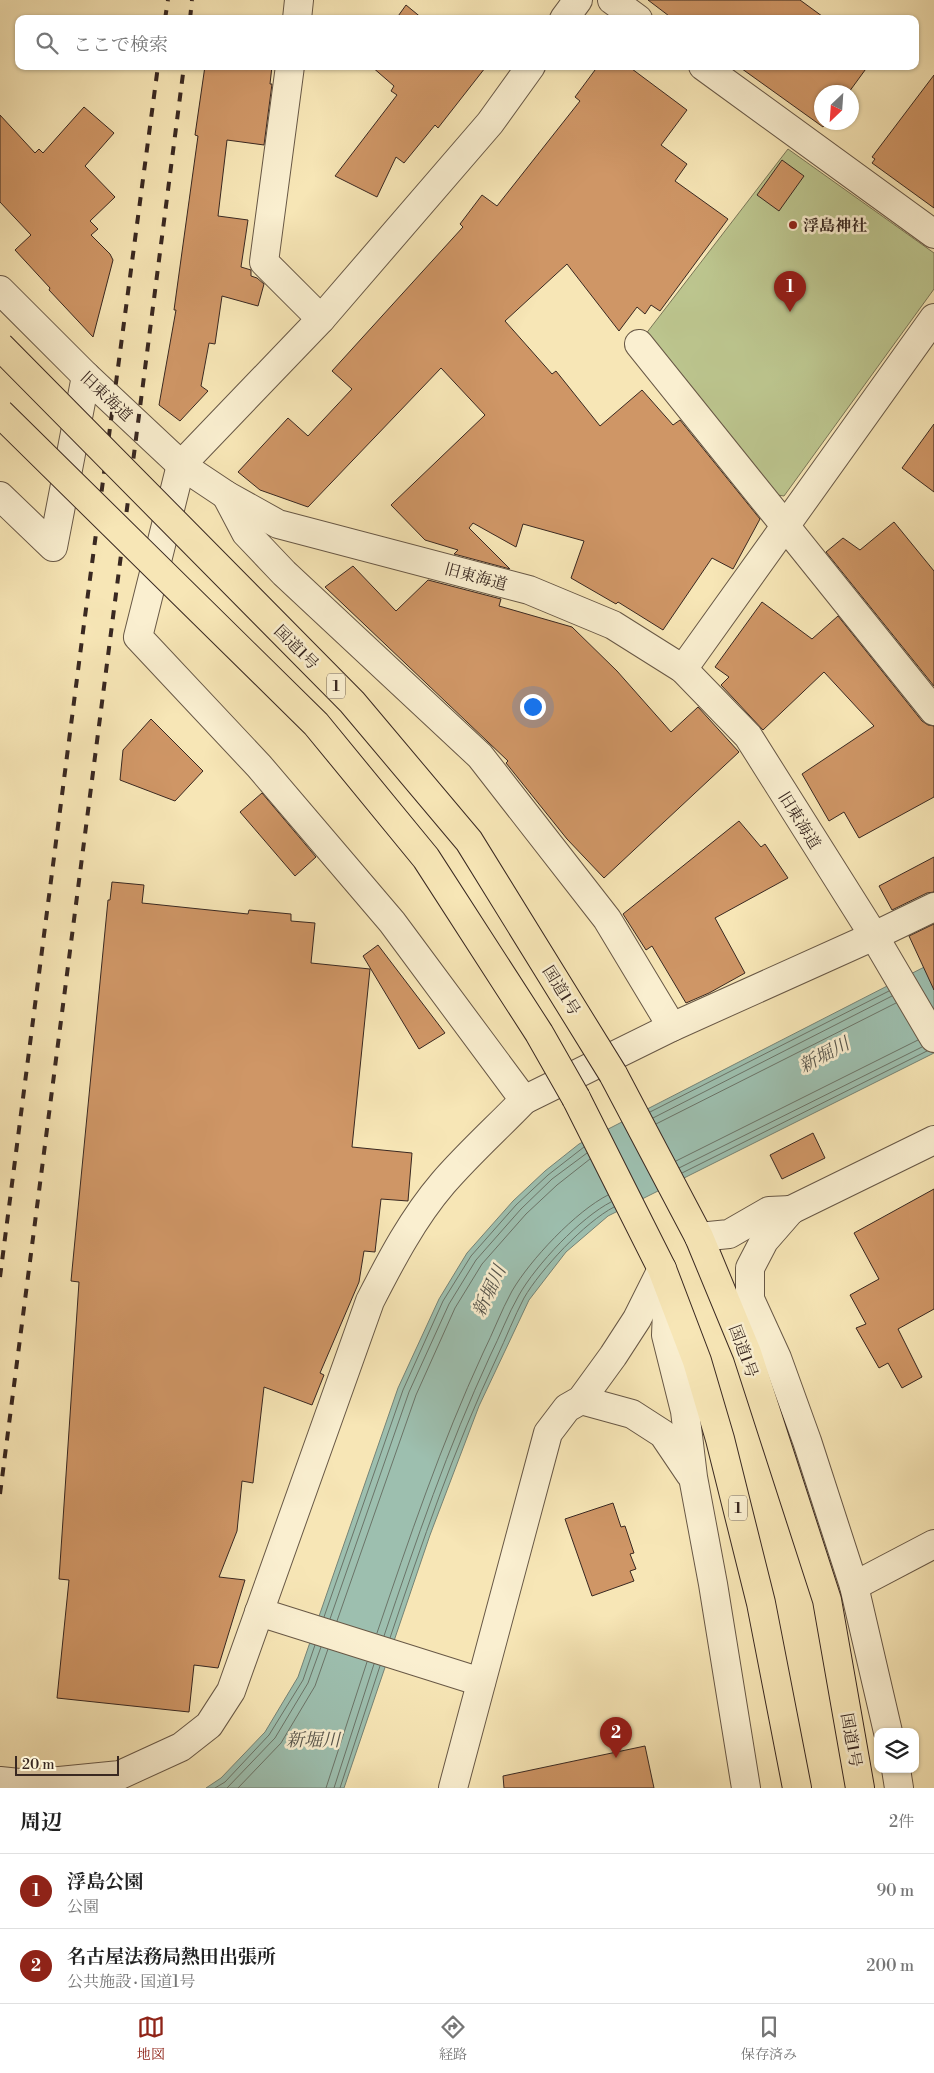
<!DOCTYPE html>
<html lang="ja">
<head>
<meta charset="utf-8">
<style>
	:root { --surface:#fff; --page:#f6f6f6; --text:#222; --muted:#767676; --line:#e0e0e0; --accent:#8f2418 }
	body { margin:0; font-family:"Libre Bodoni","Noto Serif JP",serif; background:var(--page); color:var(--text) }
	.controls { position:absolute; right:15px; bottom:15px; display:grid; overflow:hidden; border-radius:10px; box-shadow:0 1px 4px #0004 }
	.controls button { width:45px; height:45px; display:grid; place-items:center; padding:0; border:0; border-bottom:1px solid var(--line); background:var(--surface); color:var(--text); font:25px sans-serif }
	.compass { position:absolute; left:814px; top:85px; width:45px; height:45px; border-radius:50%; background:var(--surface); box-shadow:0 1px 4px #0004; rotate:205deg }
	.scale { position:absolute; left:15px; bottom:12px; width:104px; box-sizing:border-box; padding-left:5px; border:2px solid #392821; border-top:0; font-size:14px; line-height:18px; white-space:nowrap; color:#392821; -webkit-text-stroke:4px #faefd0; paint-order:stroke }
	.you { position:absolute; left:532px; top:706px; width:18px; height:18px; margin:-12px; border:4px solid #fff; border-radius:50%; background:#1a73e8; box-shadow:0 0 0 8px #1a73e833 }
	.badge { display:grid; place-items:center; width:32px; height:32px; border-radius:50%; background:var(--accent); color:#fff; font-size:16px; font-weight:700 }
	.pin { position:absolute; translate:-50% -41px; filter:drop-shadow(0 1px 2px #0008) }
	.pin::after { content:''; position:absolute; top:26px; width:18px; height:15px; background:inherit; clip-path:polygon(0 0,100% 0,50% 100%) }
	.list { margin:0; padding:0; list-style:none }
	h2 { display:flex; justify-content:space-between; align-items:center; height:65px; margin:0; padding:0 20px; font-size:21px }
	h2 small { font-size:16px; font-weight:400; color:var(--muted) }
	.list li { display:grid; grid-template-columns:32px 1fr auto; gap:15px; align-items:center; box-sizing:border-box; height:75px; padding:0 20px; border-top:1px solid var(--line) }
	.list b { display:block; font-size:19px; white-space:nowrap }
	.list p { margin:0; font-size:16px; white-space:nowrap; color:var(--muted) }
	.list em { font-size:16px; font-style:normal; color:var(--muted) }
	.icon { flex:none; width:28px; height:28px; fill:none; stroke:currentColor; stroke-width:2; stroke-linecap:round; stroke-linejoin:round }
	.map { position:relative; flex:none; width:934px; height:1788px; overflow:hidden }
	.search { position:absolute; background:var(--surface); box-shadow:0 1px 4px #0004; left:15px; right:15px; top:15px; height:55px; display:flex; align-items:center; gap:12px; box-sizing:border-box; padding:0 18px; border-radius:10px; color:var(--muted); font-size:19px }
	.sheet { height:215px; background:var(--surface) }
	nav { display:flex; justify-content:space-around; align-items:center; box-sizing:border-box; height:70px; border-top:1px solid var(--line); background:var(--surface); font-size:14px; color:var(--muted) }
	nav a { display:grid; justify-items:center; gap:2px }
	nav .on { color:var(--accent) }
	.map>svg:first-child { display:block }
	.green { fill:#bcc58e; stroke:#7a7658 }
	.water { fill:#9dbfaf; stroke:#758376 }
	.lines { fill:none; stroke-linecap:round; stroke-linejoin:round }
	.shore { stroke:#6b7468; stroke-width:1 }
	.building { fill:#cf9666; stroke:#392821 }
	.minor-casing { stroke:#685846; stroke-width:30 }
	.tertiary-casing { stroke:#685846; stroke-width:30 }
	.trunk-casing { stroke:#392821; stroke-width:30 }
	.minor { stroke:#faefd0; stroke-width:28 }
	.tertiary { stroke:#faefd0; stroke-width:28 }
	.trunk { stroke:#f7e6b6; stroke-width:28 }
	.rail { stroke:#392821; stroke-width:4; stroke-dasharray:9 9; stroke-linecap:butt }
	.trunk-bridge-casing { stroke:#392821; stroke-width:30; stroke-linecap:butt }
	.trunk-bridge { stroke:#f7e6b6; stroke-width:28 }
	.poi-dot { fill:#8f2418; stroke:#faefd0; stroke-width:2 }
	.labels { text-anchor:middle; stroke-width:5; stroke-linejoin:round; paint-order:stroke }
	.shield { fill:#faefd0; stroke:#736456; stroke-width:1 }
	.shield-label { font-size:15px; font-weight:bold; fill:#392821 }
	.poi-label { font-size:16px; font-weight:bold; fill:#392821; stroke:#faefd0; text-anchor:start }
	.street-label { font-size:16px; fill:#392821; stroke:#faefd0 }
	.water-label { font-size:18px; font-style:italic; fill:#57554c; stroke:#faefd0 }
</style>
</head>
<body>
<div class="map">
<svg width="934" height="1788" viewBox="0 0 934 1788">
	<rect width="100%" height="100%" fill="#f7e6b6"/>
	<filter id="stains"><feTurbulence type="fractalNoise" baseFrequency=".004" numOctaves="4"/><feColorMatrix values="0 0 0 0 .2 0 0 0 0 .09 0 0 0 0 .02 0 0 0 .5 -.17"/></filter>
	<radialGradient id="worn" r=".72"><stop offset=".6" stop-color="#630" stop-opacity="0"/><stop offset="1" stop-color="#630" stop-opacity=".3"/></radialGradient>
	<polygon class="green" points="788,149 934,253 934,289 784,496 765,493 645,335"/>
	<polygon class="water" points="934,962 934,1053 608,1216 566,1252 529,1300 479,1406 430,1535 344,1788 206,1788 221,1778 265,1732 298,1677 398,1388 439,1299 467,1253 513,1201 545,1171 579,1144"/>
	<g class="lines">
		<g class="shore">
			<polyline points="650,1112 889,991"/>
			<polyline points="653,1118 892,996"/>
			<polyline points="656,1124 896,1003"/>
			<polyline points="676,1161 918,1040"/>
			<polyline points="679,1168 922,1047"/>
			<polyline points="682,1173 927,1051"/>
			<polyline points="324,1617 403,1390 443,1301 471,1256 516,1205 548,1175 584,1147"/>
			<polyline points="330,1619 409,1392 449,1304 476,1260 521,1209 552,1179 587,1153"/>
			<polyline points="337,1621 416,1395 455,1308 482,1264 526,1214 557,1185 590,1159"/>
			<path d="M377,1633C409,1539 441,1444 483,1353C493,1333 501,1311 512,1291C530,1260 576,1211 608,1195"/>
			<path d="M384,1636C416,1541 448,1447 490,1356C500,1336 508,1314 519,1295C536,1265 581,1217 611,1202"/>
			<path d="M390,1638C422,1543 454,1448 497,1357C506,1338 514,1317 524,1298C540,1270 585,1222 614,1207"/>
			<polyline points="215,1788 225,1782 269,1735 303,1680 315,1645"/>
			<polyline points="227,1788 275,1738 308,1683 321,1647"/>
			<polyline points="238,1788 281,1743 315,1686 328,1649"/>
			<polyline points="326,1788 367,1662"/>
			<polyline points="334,1788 374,1664"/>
			<polyline points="340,1788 380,1666"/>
		</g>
	</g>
	<g class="building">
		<polygon points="648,0 800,0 826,19 673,19"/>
		<polygon points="406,5 423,19 396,19"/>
		<polygon points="205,66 272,66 270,84 272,84 264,145 227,140 218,216 248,220 241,267 251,270 251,276 257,278 264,284 258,306 222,296 215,344 209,343 201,386 208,391 180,421 159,405 176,310 174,310 198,136 195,135"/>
		<polygon points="371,66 483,66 485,68 438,128 435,125 404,163 396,157 377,197 335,176 397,95 391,91 394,86"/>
		<polygon points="598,66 628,66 687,110 661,145 687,164 675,181 728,219 660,311 651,305 645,314 637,307 619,331 567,264 505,321 552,374 556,371 600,426 642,390 673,425 680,420 760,519 733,569 712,558 663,630 618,602 616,604 571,578 584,541 523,524 516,547 473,523 469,528 510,569 454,554 458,550 425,540 391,505 485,415 441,368 308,507 260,490 238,472 288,418 308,436 352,389 332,371 463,227 460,224 482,195 497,206 580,101 575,97"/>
		<polygon points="738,66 868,66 849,92 822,92 822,122 827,122 823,127"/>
		<polygon points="934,75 934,208 872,163 875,159 872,157"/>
		<polygon points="84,107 114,133 85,166 115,197 90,221 98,229 91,235 110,254 113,260 93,337 49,290 50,288 15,250 31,235 0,202 0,115 35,153 39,149 43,153"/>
		<polygon points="782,160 804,176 779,211 757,195"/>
		<polygon points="934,424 934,492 902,468"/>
		<polygon points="894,522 934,571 934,686 826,552 843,538 860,550"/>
		<polygon points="353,566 396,611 428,580 501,599 499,606 572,627 617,671 671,732 698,707 739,752 604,878 567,839 506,763 508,761 325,587"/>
		<polygon points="762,602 812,639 838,616 922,721 928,725 934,726 934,797 859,838 844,812 829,821 802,774 874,726 824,672 763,730 721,685 729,677 715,667"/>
		<polygon points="151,719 203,771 175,801 120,780 123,750"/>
		<polygon points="262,793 316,857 295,876 240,812"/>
		<polygon points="739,821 761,847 765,844 788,878 715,918 745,973 709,993 686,1003 652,946 646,950 623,914"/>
		<polygon points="934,857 934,892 927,893 892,910 879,886"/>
		<polygon points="112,882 144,885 142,903 248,914 249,910 291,914 291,921 315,923 311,963 370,969 352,1147 412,1153 408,1201 381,1199 375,1252 364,1251 359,1282 320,1373 324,1375 312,1405 264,1387 253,1483 242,1481 237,1531 219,1577 245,1580 218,1668 194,1665 189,1712 57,1698 69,1580 59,1579 79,1282 71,1281 108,900 110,900"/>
		<polygon points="934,924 934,990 909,936"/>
		<polygon points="378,945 445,1033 419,1049 363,956"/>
		<polygon points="813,1133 825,1158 782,1179 770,1155"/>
		<polygon points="934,1189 934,1309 898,1329 922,1377 902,1388 888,1363 879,1368 856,1328 866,1324 850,1295 879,1279 854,1233"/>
		<polygon points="613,1503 621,1527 625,1526 634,1553 630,1554 636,1569 630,1571 634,1581 592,1596 565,1519"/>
		<polygon points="645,1746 654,1788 504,1788 503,1776"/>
	</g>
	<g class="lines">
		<g class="minor-casing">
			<g id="minor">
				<polyline points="612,0 638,19"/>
				<polyline points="297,19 299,0"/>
				<polyline points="290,66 264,262 321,319"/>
				<polyline points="703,66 934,234"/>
				<polyline points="0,290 86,376 181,465 226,495 278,524 529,590 613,625 683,669 748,736 874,936 934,1038"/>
				<polyline points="639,344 934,711"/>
				<polyline points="226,495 246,533 284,573 480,756 607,919 672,1027"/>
				<polyline points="0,496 53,547 86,376"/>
				<polyline points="683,669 934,318"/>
				<polyline points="524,1100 672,1027 874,936 934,907"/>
				<polyline points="791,1210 764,1241 750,1268 750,1299 777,1358 807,1441 854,1586 888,1732"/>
				<polyline points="699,1237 729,1234 769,1211 791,1210"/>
				<polyline points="668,1286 666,1335 685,1411 693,1477 713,1584 746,1788"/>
				<polyline points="581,1400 632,1414 663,1434 690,1474"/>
				<polyline points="854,1586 934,1544"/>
				<polyline points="259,1612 481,1682"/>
				<polyline points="896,1769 899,1788"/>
				<path d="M0,1781L29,1784L120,1775L181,1747L209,1725L231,1691L370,1301C391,1260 413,1218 443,1183C468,1154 497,1128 524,1100L392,922L259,766L138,637L181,465"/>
				<polyline points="453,1788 548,1433 567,1408 581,1400 613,1356 637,1319 662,1269"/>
			</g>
		</g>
		<g class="tertiary-casing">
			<g id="tertiary">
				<polyline points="564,19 578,0"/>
				<polyline points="181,465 321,319 490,123 531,66"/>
				<polyline points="791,1210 934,1140"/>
			</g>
		</g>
		<g class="trunk-casing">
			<g id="trunk">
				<polyline points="613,1074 699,1237 747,1353 827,1600 860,1788"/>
				<polyline points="576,1098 662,1269 697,1361 720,1439 761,1603 797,1788"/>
			</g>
		</g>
		<use href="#minor" class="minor"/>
		<use href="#tertiary" class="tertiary"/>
		<use href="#trunk" class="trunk"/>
		<g class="rail">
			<polyline points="165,19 168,0"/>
			<polyline points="190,19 192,0"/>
			<polyline points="0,1277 84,624 158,66"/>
			<polyline points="0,1494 184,66"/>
		</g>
		<g class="trunk-bridge-casing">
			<g id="trunk-bridge">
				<polyline points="0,346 352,702 469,841 613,1074"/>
				<polyline points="0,413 316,724 426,858 539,1033 576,1098"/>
			</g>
		</g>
		<use href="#trunk-bridge" class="trunk-bridge"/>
	</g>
	<circle class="poi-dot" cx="793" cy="225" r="5"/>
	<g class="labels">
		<g class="shield">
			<rect x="327" y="673.5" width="18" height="25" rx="4"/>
			<rect x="729" y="1495.5" width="18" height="25" rx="4"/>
		</g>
		<g class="shield-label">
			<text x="336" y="691">1</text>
			<text x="738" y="1513">1</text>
		</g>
		<g class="poi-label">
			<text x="803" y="231">浮島神社</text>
		</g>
		<g class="street-label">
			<text transform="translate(107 396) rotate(43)" y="6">旧東海道</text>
			<text transform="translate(476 576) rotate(15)" y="6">旧東海道</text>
			<text transform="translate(297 647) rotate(45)" y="6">国道1号</text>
			<text transform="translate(800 820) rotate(58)" y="6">旧東海道</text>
			<text transform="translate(562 990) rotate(58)" y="6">国道1号</text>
			<text transform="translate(744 1351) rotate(70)" y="6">国道1号</text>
			<text transform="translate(852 1740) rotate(80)" y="6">国道1号</text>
		</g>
		<g class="water-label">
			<text transform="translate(824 1055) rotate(-28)" y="6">新堀川</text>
			<text transform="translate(489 1291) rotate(-65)" y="6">新堀川</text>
			<text x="313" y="1746">新堀川</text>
		</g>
	</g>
	<rect width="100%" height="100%" filter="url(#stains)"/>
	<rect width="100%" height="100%" fill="url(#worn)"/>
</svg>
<div class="controls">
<button><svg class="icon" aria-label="layers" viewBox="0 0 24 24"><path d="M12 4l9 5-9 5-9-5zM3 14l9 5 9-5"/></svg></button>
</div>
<svg class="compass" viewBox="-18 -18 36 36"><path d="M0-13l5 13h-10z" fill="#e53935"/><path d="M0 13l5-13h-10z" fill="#767676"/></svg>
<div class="scale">20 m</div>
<div class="you"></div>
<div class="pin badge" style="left:790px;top:312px">1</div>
<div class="pin badge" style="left:616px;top:1758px">2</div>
<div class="search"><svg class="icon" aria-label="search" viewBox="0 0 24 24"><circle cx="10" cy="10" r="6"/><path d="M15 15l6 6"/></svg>ここで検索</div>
</div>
<section class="sheet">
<h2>周辺<small>2件</small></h2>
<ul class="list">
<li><span class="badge">1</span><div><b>浮島公園</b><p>公園</p></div><em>90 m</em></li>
<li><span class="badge">2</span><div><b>名古屋法務局熱田出張所</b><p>公共施設 · 国道1号</p></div><em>200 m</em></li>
</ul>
</section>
<nav>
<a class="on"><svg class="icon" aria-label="map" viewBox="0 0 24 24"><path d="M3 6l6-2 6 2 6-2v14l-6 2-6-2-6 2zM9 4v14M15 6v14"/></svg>地図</a>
<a><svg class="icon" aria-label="directions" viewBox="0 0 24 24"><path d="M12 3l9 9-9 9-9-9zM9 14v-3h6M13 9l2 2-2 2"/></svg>経路</a>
<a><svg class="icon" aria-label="saved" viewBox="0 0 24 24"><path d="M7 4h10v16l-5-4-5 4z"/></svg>保存済み</a>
</nav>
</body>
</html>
